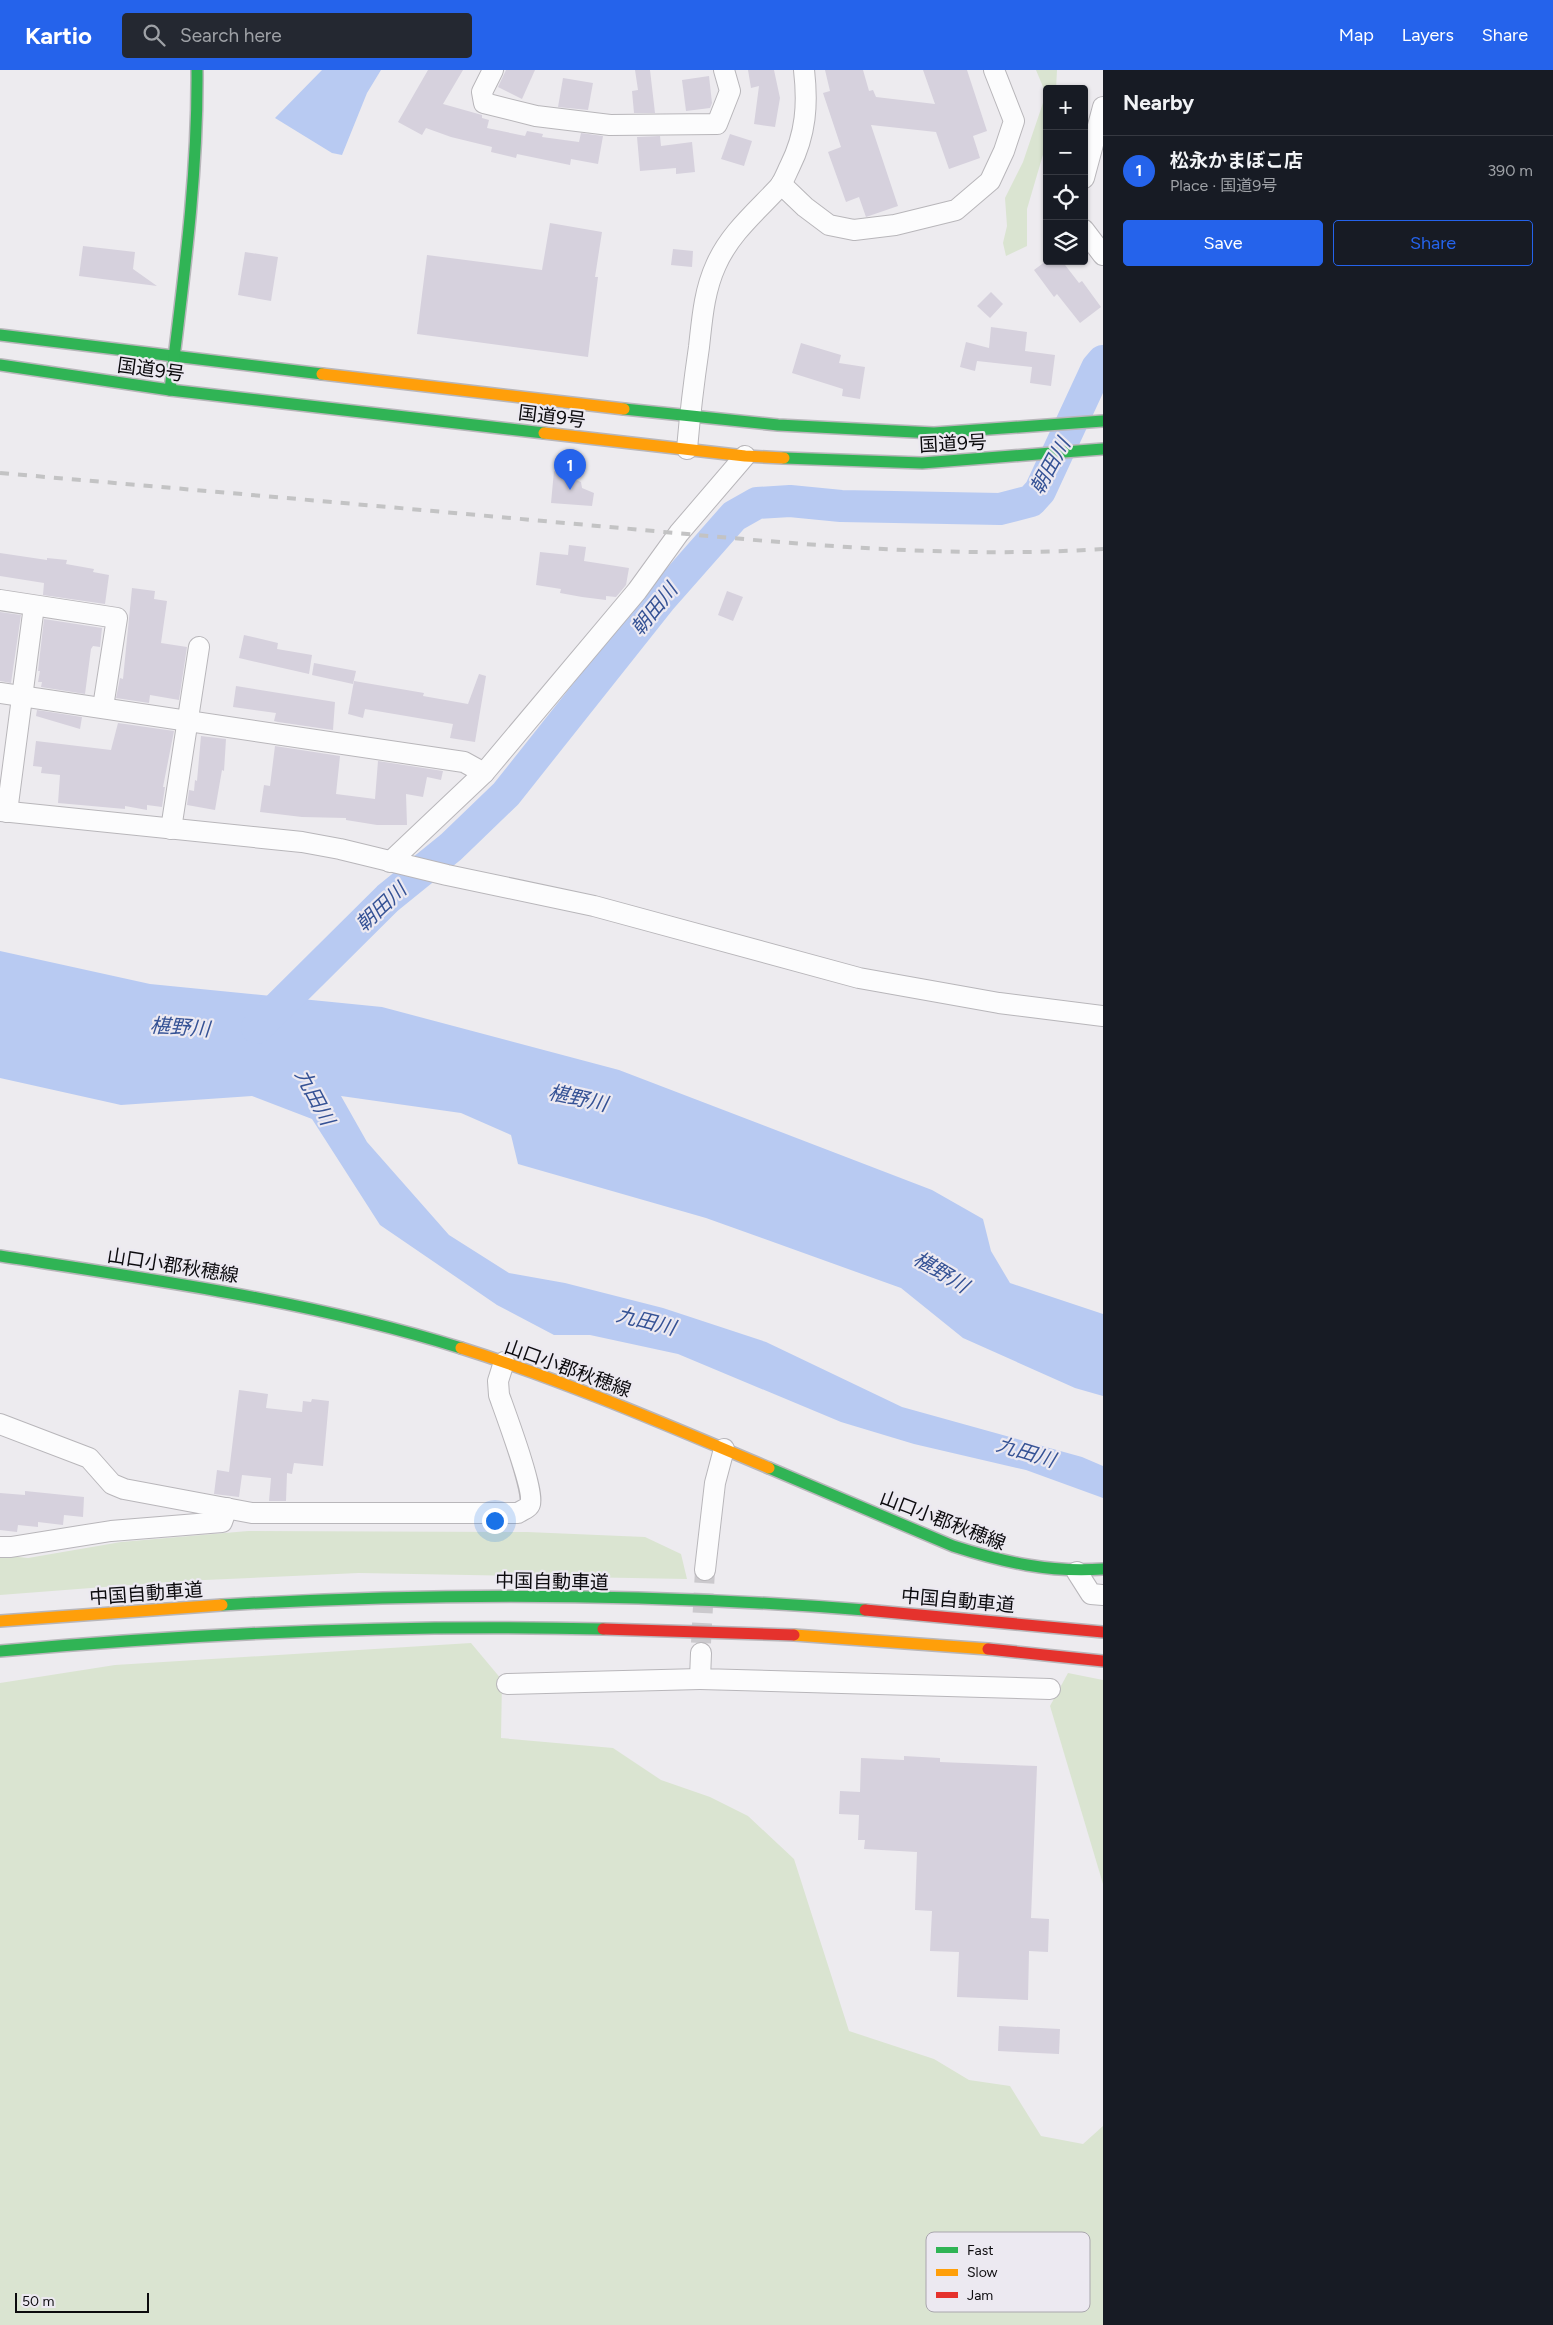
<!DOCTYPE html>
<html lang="en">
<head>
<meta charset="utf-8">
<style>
	:root { --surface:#171b24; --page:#242831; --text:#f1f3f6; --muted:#9ea1a6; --line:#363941; --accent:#2563eb }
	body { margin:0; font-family:Figtree,"Noto Sans JP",sans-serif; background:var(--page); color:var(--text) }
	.controls { position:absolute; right:15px; top:15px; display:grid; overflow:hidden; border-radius:5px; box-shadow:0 1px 4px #0004 }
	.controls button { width:45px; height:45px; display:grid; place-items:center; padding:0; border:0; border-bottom:1px solid var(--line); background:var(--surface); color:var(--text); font:25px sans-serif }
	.scale { position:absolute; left:15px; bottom:12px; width:134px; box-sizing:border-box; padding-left:5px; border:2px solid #0c0b0e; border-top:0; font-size:14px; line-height:18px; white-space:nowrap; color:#0c0b0e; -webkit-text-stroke:4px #ece9f1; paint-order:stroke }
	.you { position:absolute; left:494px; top:1450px; width:18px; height:18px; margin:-12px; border:4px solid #fff; border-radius:50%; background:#1a73e8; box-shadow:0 0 0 8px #1a73e833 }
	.badge { display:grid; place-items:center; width:32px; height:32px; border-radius:50%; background:var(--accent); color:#fff; font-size:16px; font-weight:700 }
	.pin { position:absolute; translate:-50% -41px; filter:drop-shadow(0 1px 2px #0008) }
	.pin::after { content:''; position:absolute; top:26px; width:18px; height:15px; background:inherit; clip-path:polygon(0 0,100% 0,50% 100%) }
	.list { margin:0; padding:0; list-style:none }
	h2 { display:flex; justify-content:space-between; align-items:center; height:65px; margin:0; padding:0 20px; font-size:21px }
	h2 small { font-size:16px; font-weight:400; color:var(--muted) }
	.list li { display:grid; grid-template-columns:32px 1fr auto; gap:15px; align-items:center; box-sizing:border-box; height:70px; padding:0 20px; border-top:1px solid var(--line) }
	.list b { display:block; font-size:19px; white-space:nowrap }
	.list p { margin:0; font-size:16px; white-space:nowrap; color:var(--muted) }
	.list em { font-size:16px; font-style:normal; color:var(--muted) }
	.actions { display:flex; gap:10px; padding:15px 20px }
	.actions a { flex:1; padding:11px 0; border:1px solid var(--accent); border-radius:5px; text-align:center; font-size:18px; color:var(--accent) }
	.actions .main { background:var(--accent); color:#fff }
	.icon { flex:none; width:28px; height:28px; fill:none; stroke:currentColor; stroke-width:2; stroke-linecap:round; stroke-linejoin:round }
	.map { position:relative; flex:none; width:1103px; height:2255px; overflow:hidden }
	header { display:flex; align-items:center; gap:30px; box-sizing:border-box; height:70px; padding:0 25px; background:var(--accent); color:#fff }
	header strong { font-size:24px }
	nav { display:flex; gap:28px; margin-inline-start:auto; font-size:18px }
	.search { width:350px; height:45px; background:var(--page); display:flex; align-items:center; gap:12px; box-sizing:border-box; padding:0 18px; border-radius:5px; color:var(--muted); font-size:19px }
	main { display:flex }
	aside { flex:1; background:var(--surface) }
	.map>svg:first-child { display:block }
	.green { fill:#dae4d1 }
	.water { fill:#b8caf2 }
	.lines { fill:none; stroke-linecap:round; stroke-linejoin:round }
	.river { stroke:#b8caf2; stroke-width:32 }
	.building { fill:#d6d1dd }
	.street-tunnel { stroke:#cbc9cd; stroke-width:20; stroke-dasharray:20 10; stroke-linecap:butt }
	.street-casing { stroke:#b8b6ba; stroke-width:22 }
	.fast-casing { stroke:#b8b6ba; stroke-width:14 }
	.slow-casing { stroke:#b8b6ba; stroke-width:14 }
	.jam-casing { stroke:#b8b6ba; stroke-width:14 }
	.street { stroke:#fcfcfd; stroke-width:20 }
	.fast { stroke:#30b455; stroke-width:11 }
	.slow { stroke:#ff9f0a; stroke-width:11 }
	.jam { stroke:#e5322d; stroke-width:11 }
	.rail { stroke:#c3c3c4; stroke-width:4; stroke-dasharray:9 9; stroke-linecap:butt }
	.labels { text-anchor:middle; stroke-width:4.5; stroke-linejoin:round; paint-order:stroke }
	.street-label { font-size:19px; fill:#0c0b0e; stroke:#ece9f1 }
	.water-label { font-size:20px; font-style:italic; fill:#355295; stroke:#ece9f1 }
	.key { fill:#ece9f1; stroke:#a9a6ad; stroke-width:1 }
	.key-label { font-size:14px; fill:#0c0b0e }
</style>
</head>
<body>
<header>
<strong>Kartio</strong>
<div class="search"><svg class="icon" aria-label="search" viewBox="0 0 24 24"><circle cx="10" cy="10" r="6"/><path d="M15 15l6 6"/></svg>Search here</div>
<nav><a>Map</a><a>Layers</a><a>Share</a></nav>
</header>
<main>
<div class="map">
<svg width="1103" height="2255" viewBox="0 0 1103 2255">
	<rect width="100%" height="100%" fill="#edebef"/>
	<g class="green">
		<polygon points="1036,0 1057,0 1056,19 1047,19 1047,71 1027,139 1027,176 1006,186 1003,173 1007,156 1005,128 1023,92 1046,24"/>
		<polygon points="248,1461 527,1462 645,1467 681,1484 687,1509 359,1503 182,1511 0,1525 0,1485 28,1488 121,1472"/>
		<polygon points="471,1573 502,1610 501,1668 613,1678 661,1710 710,1727 748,1746 794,1789 849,1961 934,1989 969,2010 1010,2016 1041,2066 1083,2074 1103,2056 1103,2255 0,2255 0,1613 115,1595"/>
		<polygon points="1068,1603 1103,1610 1103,1814 1050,1636"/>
	</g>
	<g class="water">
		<polygon points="322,0 381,0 367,23 342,85 332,83 275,48"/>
		<polygon points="0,881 150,914 382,937 619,1000 932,1120 983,1149 991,1181 1010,1213 1103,1244 1103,1326 1075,1318 963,1268 901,1218 706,1148 518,1094 511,1065 461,1043 341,1026 367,1072 449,1165 509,1203 565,1213 663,1238 766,1272 902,1337 1082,1387 1103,1396 1103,1428 1026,1400 914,1374 841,1352 678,1284 590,1265 554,1265 497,1235 380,1155 312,1049 252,1026 121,1035 0,1008"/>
	</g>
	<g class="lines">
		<polyline class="river" points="257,958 388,828 451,777 506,724 660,530 734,446 757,433 790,431 841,436 1000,439 1031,431 1040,421 1097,298 1103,291"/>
	</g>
	<g class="building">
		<polygon points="428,0 463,0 443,34 482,45 482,48 489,50 487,58 525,66 527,61 543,64 542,67 579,72 581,63 603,66 598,94 571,89 570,95 517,84 516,88 491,82 492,77 451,67 426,58 422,65 398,52"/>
		<polygon points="506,0 535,0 522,29 498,17"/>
		<polygon points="635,0 650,0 655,43 634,43 632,21 638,20"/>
		<polygon points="748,0 774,0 780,28 775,57 754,54 759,16 751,18"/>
		<polygon points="825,0 863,0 869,21 873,20 876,27 935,34 923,0 967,0 987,61 973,66 980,88 949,99 936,62 871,55 898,136 866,147 859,127 846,132 828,82 841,77 823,23 830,21"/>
		<polygon points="709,6 712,33 710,38 686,41 682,10"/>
		<polygon points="563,8 593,13 588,40 558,37"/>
		<polygon points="730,64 752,71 744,96 721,89"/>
		<polygon points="660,66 661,76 692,72 695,102 676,104 676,98 640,101 637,67"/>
		<polygon points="550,153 602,162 595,207 598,207 588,287 417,264 427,185 542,200"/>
		<polygon points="83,176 135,182 133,199 157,216 79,206"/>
		<polygon points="673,179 693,181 692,197 671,195"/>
		<polygon points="245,182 278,187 271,231 238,225"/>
		<polygon points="1046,191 1062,191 1079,213 1082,211 1101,237 1080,253 1057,224 1054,227 1034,200"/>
		<polygon points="991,222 1003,234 990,248 977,236"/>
		<polygon points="991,257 1027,262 1025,281 1055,285 1051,316 1030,313 1032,297 977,291 975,301 960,297 966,272 989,278"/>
		<polygon points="801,273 841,285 839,293 865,297 860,329 842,326 843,319 792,303"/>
		<polygon points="554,401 581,412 582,418 594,423 592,436 551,433"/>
		<polygon points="569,475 586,477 584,491 629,498 626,515 616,527 606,526 606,530 582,527 560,523 561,519 536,515 540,482 568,485"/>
		<polygon points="0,483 47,490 47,488 67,490 66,494 94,499 93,502 109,505 105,534 43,525 44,513 0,506"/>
		<polygon points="132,518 155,521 154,529 167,531 161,573 187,577 179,630 150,625 149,633 116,628 120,608 123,609"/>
		<polygon points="727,521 743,527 733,551 718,545"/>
		<polygon points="0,542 21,545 11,613 0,611"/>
		<polygon points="44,549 102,558 100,577 93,576 91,579 85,624 41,617 42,612 38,612 40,601 38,601"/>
		<polygon points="244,565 278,573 277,579 312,585 309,604 239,588"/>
		<polygon points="314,593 356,601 353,614 312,605"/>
		<polygon points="479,604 486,606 475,672 450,668 453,654 365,639 363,648 348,644 354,611 424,623 423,626 468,634"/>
		<polygon points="236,616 335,632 333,660 278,652 274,651 276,643 233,637"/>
		<polygon points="37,640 82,647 80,659 36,646"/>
		<polygon points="118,653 174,661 163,717 165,717 162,737 147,735 147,740 125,736 125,739 58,733 60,705 41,703 42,697 33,696 36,671 111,680"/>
		<polygon points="201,666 226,669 224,701 222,700 215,740 187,735 189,720 194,721 195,710 197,711"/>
		<polygon points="275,676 340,686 336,724 375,729 378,691 443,701 441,710 427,707 423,727 406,724 407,755 377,755 346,750 346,748 302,747 260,742 264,715 270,716"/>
		<polygon points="239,1320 268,1324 266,1338 302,1342 303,1331 311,1332 312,1329 329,1331 323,1396 294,1393 292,1404 287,1403 286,1431 269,1431 271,1408 242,1405 239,1427 214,1424 217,1400 229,1402"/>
		<polygon points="25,1421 84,1427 83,1447 64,1445 63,1455 38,1452 38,1457 18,1455 17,1462 0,1460 0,1423 25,1425"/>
		<polygon points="904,1686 940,1688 940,1692 1037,1696 1031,1848 1049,1849 1048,1882 1029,1881 1028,1930 957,1927 959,1882 930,1881 932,1841 915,1840 917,1782 864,1779 865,1770 858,1770 859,1745 839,1744 840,1721 860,1722 861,1688 904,1690"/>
		<polygon points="999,1956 1060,1959 1059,1984 998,1981"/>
	</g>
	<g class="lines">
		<polyline class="street-tunnel" points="701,1573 705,1500"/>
		<g class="street-casing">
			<g id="street">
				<polyline points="493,0 482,22 484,33 536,46 610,55 717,54 730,21 724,0"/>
				<polyline points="1084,108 1103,37"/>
				<polyline points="781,114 805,137 829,155 854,160 895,155 956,140 990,111 1004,81 1014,51 994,0"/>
				<polyline points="1084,160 1103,185"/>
				<path d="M687,379C690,344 694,311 699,277C702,250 704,221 716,195C730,163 757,141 780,116C784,110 787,102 790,96C806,64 808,34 804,0"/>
				<polyline points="0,530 117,548 103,637"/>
				<polyline points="0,623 464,692 484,703"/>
				<polyline points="0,741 302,772 340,779 447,805 594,836 859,908 999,933 1103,946"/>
				<polyline points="7,742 34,536"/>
				<polyline points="171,759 199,577"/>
				<polyline points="390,792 484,703 637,521 679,463 745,386"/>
				<path d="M0,1354L89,1388L112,1414L124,1419L252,1443H518C522,1440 529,1438 530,1434C535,1422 505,1342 499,1325L498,1311L504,1292"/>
				<polyline points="0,1477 11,1477 111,1461 222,1452 227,1438"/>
				<polyline points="705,1500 715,1413 724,1379"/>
				<polyline points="1077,1502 1091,1524 1103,1525"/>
				<polyline points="701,1583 700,1609 1050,1619"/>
				<polyline points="507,1614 700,1609"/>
			</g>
		</g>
		<g class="fast-casing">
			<g id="fast">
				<polyline points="0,265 322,304"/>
				<polyline points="0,295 170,320 544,363"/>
				<path d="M170,320C183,213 198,108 197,0"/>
				<polyline points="624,339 778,355 934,363 1103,351"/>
				<polyline points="784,388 922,393 1103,379"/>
				<path d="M0,1186C155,1210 311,1231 461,1278"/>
				<path d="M769,1398L953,1476C1003,1492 1050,1503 1103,1499"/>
				<path d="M222,1535C436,1522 651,1523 865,1540"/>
				<path d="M0,1581C201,1563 402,1554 603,1559"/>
			</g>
		</g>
		<g class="slow-casing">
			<g id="slow">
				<polyline points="322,304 624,339"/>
				<polyline points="544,363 745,386 784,388"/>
				<path d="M461,1278C566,1311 667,1355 769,1398"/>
				<polyline points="0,1551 222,1535"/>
				<polyline points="794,1565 988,1579"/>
			</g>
		</g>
		<g class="jam-casing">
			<g id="jam">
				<polyline points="865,1540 1103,1562"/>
				<polyline points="603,1559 794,1565"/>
				<polyline points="988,1579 1103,1591"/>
			</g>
		</g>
		<use href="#street" class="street"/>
		<use href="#fast" class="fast"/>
		<use href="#slow" class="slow"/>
		<use href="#jam" class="jam"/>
		<path class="rail" d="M0,403C196,420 391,437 587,455C758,470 931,490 1103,479"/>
	</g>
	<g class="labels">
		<g class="street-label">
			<text transform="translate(151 299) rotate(8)" y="7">国道9号</text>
			<text transform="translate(552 346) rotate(7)" y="7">国道9号</text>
			<text transform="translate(953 373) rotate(-3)" y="7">国道9号</text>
			<text transform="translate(173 1195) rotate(9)" y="7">山口小郡秋穂線</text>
			<text transform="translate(568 1298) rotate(20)" y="7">山口小郡秋穂線</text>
			<text transform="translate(943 1450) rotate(21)" y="7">山口小郡秋穂線</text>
			<text transform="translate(552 1511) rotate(1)" y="7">中国自動車道</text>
			<text transform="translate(146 1523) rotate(-4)" y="7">中国自動車道</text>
			<text transform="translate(958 1530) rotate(5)" y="7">中国自動車道</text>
		</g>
		<g class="water-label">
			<text transform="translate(1050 396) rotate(-61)" y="7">朝田川</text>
			<text transform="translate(654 539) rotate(-51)" y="7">朝田川</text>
			<text transform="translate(381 837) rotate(-43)" y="7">朝田川</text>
			<text transform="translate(180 957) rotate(4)" y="7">椹野川</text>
			<text transform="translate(315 1027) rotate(62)" y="7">九田川</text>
			<text transform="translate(578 1028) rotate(12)" y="7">椹野川</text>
			<text transform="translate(941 1202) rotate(31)" y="7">椹野川</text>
			<text transform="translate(646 1251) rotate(14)" y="7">九田川</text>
			<text transform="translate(1026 1382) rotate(17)" y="7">九田川</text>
		</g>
	</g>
	<rect x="926" y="2162" width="164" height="80" rx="8" class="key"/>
	<rect x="936" y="2177" width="22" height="6" fill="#30b455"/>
	<rect x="936" y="2199" width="22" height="7" fill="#ff9f0a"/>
	<rect x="936" y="2222" width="22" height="6" fill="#e5322d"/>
	<g class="key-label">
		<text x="967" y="2185">Fast</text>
		<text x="967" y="2207">Slow</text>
		<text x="967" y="2230">Jam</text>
	</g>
</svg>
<div class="controls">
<button>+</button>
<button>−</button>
<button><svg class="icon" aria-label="locate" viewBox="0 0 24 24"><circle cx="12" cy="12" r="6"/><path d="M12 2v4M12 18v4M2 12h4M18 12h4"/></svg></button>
<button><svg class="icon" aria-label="layers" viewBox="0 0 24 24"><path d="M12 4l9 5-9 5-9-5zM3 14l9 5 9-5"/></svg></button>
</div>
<div class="scale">50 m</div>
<div class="you"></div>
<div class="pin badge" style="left:570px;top:420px">1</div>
</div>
<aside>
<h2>Nearby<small></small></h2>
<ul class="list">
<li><span class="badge">1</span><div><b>松永かまぼこ店</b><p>Place · 国道9号</p></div><em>390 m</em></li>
</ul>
<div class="actions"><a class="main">Save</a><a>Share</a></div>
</aside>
</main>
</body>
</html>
